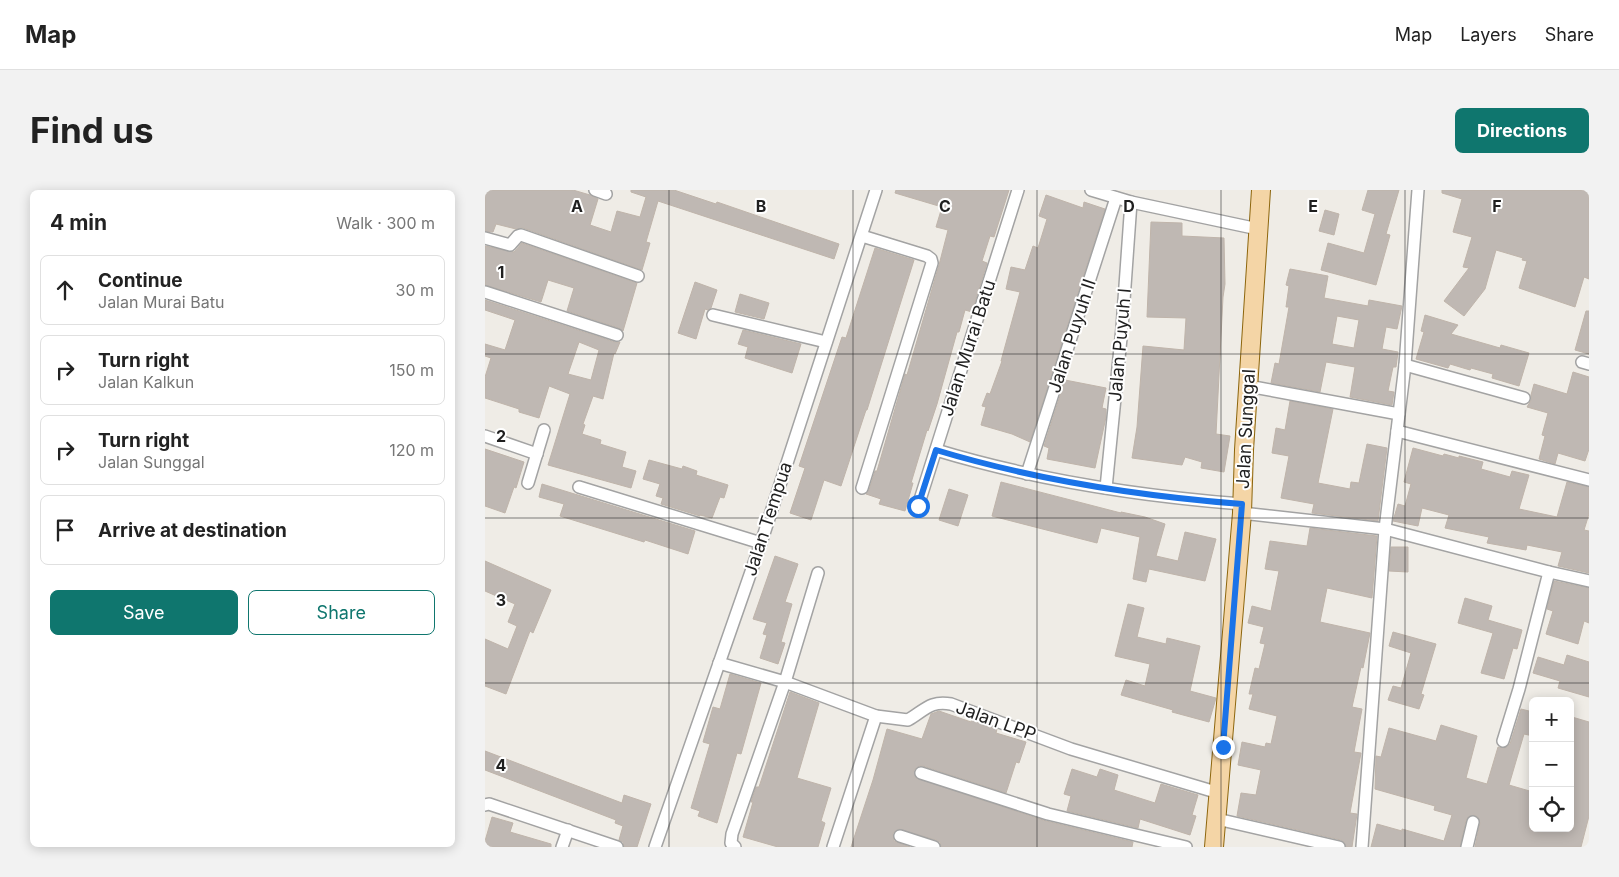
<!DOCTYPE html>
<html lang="en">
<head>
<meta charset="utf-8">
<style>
	:root { --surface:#fff; --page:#f2f2f2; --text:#222; --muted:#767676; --line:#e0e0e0; --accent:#0f766e }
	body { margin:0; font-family:Inter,sans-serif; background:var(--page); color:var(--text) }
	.controls { position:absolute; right:15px; bottom:15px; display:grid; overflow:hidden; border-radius:8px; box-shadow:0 2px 12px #0003 }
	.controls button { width:45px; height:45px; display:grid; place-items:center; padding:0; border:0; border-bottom:1px solid var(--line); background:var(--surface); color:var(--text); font:25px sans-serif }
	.stop { position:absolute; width:15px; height:15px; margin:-11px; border:4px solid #1a73e8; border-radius:50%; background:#fff }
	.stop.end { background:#1a73e8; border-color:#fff; box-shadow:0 1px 5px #0008 }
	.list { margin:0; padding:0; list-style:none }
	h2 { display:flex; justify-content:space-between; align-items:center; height:65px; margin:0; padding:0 20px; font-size:21px }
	h2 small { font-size:16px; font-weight:400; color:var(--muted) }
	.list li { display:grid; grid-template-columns:32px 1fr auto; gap:15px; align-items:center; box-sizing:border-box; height:70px; margin:0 10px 10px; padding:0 10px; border:1px solid var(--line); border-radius:8px }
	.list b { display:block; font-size:19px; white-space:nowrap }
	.list p { margin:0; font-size:16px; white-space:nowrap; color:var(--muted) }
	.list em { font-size:16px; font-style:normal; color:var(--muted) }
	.actions { display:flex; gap:10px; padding:15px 20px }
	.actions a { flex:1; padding:11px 0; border:1px solid var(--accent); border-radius:8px; text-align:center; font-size:18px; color:var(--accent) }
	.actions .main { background:var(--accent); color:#fff }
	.icon { flex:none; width:28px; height:28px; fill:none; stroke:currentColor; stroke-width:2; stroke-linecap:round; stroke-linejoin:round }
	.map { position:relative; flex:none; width:1104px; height:657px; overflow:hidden; border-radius:8px }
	header { display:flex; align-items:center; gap:30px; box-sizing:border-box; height:70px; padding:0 25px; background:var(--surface); border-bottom:1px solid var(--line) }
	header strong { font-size:24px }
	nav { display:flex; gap:28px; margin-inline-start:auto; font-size:18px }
	.intro { display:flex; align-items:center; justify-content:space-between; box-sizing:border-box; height:120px; padding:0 30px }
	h1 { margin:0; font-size:35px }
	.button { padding:12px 22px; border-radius:8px; background:var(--accent); color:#fff; font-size:18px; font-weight:700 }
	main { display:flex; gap:30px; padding:0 30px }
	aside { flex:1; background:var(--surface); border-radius:8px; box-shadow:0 2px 12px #0003 }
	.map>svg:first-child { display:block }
	.building { fill:#bfb8b3; stroke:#bfb4aa; fill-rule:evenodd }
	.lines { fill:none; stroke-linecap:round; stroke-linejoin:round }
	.minor-casing { stroke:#a3a3a3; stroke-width:14 }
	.primary-casing { stroke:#8d660d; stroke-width:20 }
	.minor { stroke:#fff; stroke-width:11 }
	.primary { stroke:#f4d5a6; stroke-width:18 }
	.route { stroke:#1a73e8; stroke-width:6 }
	.grid { fill:none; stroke:#1f1f1f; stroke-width:1; stroke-opacity:0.55 }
	.labels { text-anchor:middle; stroke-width:4; stroke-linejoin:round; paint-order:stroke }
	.street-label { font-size:18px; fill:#1f1f1f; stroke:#fff }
	.grid-label { font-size:16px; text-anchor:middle; font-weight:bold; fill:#1f1f1f; stroke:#fff; stroke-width:4; stroke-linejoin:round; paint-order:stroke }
</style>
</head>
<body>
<header>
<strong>Map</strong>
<nav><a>Map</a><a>Layers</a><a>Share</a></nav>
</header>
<div class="intro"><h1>Find us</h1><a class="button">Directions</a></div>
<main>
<aside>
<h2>4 min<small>Walk · 300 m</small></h2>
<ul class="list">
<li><svg class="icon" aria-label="ahead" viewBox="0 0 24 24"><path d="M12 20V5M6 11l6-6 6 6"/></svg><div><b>Continue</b><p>Jalan Murai Batu</p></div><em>30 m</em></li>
<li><svg class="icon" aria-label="right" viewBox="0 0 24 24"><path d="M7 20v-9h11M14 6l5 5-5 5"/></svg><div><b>Turn right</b><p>Jalan Kalkun</p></div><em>150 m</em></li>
<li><svg class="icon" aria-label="right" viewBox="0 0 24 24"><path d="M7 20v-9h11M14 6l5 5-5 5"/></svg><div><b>Turn right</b><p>Jalan Sunggal</p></div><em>120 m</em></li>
<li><svg class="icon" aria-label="arrive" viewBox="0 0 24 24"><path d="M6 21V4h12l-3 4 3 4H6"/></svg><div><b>Arrive at destination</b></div></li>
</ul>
<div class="actions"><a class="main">Save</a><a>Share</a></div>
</aside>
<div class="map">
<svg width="1104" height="657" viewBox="0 0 1104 657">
	<rect width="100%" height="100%" fill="#efece6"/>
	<g class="building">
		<polygon points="0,0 88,0 105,5 113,9 105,35 126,42 132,21 155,27 161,7 146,2 146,0 189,0 231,14 232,12 354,54 349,69 173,11 161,52 165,53 157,80 38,38 31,39 11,34 8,42 0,41"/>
		<polygon points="411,0 524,0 509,47 505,46 497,71 502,73 487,122 480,120 474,142 472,142 452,214 443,241 442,240 426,293 428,293 420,321 394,314 396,309 381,304 384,300 390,281 392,281 420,184 422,185 454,75 463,40 451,37 457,17 410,3"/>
		<polygon points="883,0 914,0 901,44 905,45 891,95 836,80 843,53 879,63 890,24 877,20"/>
		<polygon points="957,0 1104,0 1104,89 1099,87 1090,117 1034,98 1042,71 1037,70 1038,68 1011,60 1000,99 979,126 959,111 984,78 978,77 987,47 968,42 977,9 957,3"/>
		<polygon points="561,5 598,18 599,12 620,19 545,252 527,244 496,235 501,217 497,216 502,203 505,204 517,171 516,171 535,102 521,99 526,77 540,80 548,56 553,58 562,29 554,26"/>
		<polygon points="840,20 854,24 849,45 834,41"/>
		<polygon points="666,32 697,33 697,46 739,48 740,94 738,107 731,244 745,246 739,282 716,278 717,272 700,267 697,275 647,268 652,237 658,156 699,160 701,128 662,127"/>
		<polygon points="37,53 152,93 138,141 134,138 82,121 89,98 63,90 56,112 0,95 0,56 29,62"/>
		<polygon points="390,58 429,70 382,220 381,220 356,296 339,290 326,330 305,323 320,278 314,276 357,147 361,148"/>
		<path d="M805,79L843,86L839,108L883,116L884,110L917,116L912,139L901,137L897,159L913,162L911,177H908L903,201L909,202L907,215L865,207L870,177L841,172L835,202L786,193L790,173L794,174L804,117H801L804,96L801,95ZM852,126L874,130L869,158L847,154Z"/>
		<polygon points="210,92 232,100 226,118 223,120 220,119 211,149 193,143"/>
		<polygon points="255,104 284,113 279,129 250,122"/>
		<path d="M0,110L130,152H135L130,164L129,163L118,209L108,206L98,234L100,235L97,244L116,250L115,254L141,262L137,277L151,281L146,298L63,275L85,204L64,196L54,228L34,222V219L0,208V187L6,168L0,166V154L20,160L30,130L0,120ZM94,152L114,160L106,190L83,184Z"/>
		<polygon points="1101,121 1104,121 1104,164 1090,160"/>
		<polygon points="940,125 973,135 966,144 1015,158 1016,155 1044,163 1034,196 1007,188 1008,184 986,178 985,180 965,174 963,178 931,169 939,142 936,141"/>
		<polygon points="258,140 316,154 307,183 260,168 263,157 253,154"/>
		<polygon points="1088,182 1104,187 1104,259 1100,271 1073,263 1070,274 1054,269 1060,246 1057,245 1063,223 1042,217 1046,210 1046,205 1049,194 1082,204"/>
		<polygon points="580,190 621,198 617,218 621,219 621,227 610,278 562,269 564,258 559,256"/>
		<polygon points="805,211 848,219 833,293 865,299 866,292 874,293 882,254 902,258 893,331 827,323 829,314 796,308 804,266 787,263 791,238 800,240"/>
		<polygon points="928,258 958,266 959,264 974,268 974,266 998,272 996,279 1025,287 1027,281 1044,285 1034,319 1072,327 1082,292 1104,297 1104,324 1099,340 1104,341 1104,383 1073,376 1077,362 1042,355 1041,360 1002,353 1004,347 960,338 964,325 937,318 933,336 908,331 913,314 920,316 926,294 919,292"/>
		<polygon points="0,259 39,272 31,298 29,297 20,323 0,316"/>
		<polygon points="164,270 197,279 198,276 212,281 211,285 243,295 239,308 235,307 227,328 215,325 215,326 176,314 178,308 171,306 175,294 158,289"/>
		<polygon points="516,292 636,323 636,322 660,327 680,334 671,366 693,371 700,342 731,349 720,391 664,379 661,392 648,389 655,347 616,338 612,353 507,326"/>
		<polygon points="57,294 210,341 203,364 160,350 159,352 75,326 79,314 54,307"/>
		<polygon points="464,299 483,305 473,336 454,330"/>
		<polygon points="825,338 892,346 887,408 842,398 835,432 885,443 878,478 876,477 867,517 877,519 869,562 876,563 865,623 872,624 867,657 861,657 859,652 856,650 752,626 756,603 771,605 776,580 753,575 757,552 780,557 781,553 786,554 792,526 764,519 768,504 764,504 770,478 774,479 780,454 775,453 779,437 763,433 767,416 786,421 794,381 780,379 785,351 822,356"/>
		<polygon points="906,357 923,357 923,382 904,381"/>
		<polygon points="290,366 313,374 300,412 307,414 296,452 300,453 293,474 275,468 282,445 278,444 282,433 268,429"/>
		<polygon points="0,371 66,400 48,443 45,441 21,504 0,496 0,449 23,459 32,436 23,432 30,414 0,401"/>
		<polygon points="1069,391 1104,398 1104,433 1099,431 1093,454 1061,444 1068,421 1062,419"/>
		<polygon points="980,408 1007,416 1003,430 1037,440 1032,459 1028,458 1019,489 996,483 1008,443 973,433"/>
		<polygon points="643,414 659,418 652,447 681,454 682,448 715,456 705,501 731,508 724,532 687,522 688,520 636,505 641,490 660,496 665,474 630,466"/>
		<polygon points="908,442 951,454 936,504 939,505 934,519 903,510 908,496 916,498 926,463 904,456"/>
		<polygon points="1082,465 1104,472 1104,507 1073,498 1075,491 1048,483 1053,467 1079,475"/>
		<polygon points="245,484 276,493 256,564 252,563 232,633 213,626 215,621 206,618 225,554 218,552 228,517 235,519"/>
		<polygon points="305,502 334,513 312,588 346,598 336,631 340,633 333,657 293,657 258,647 268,612 266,612 271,597 274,597"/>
		<polygon points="1036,519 1048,522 1048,546 1039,544 1024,595 1048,602 1048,624 1044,638 1085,638 1085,534 1087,527 1104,532 1104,626 1096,657 990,657 995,633 993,627 989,625 983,627 981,630 975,657 886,657 892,634 917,641 917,639 959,651 967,625 949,620 950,616 890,599 891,566 896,567 904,538 951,551 956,535 992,546 981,588 1002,594 1013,557 1020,558 1025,554"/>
		<polygon points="454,521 486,532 487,530 499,534 512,539 511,543 541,552 534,573 531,572 521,603 438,576 434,576 429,580 431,588 561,631 648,652 647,657 456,657 455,652 451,650 414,639 408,643 409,651 425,657 366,657 388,590 402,539 437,549 446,524"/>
		<polygon points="0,561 137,613 139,605 166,614 152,657 139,657 138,652 134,650 138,636 130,633 131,630 0,580"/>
		<polygon points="587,579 612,587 615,579 633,585 629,600 670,613 676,594 713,605 707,625 711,626 705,645 655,629 653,638 582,621 586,606 579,604"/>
		<polygon points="7,627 28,633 25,642 66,654 66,657 0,657 0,651"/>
	</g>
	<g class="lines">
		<g class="minor-casing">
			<g id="minor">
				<polyline points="110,0 121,4"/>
				<polyline points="606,0 646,12 773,39"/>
				<polyline points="377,46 442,66 446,69 447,73 377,298"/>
				<polyline points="0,48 25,55 33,46 36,45 153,86"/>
				<polyline points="0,102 132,145"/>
				<polyline points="228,125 341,152"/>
				<polyline points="1097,172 1104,174"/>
				<polyline points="920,175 1039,208"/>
				<polyline points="763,196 914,224"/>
				<polyline points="912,241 1104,290"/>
				<polyline points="0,246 52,264"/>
				<path d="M451,260C550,290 654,306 757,314"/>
				<polyline points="542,284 631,8"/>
				<polyline points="43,293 59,240"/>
				<polyline points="94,297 276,353"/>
				<polyline points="621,298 637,138 646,12"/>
				<polyline points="433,316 533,0"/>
				<polyline points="757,323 900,339 1064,382 1034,499 1018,551"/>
				<polyline points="1064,382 1104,391"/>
				<path d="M234,473L300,492L391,526L423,530C439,521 445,510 466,514L586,559L734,603"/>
				<polyline points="436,583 563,624 701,657"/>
				<polyline points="0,615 4,614 132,657"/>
				<polyline points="732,629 854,657"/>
				<polyline points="415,646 449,657"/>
				<polyline points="77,657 83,640"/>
				<polyline points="170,657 276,353 391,0"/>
				<polyline points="250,657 246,653 247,644 300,492 333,383"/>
				<polyline points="348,657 391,526"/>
				<polyline points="877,657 900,339 920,175 933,0"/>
				<polyline points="982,657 988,632"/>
			</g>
		</g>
		<g class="primary-casing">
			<polyline id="primary" points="729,657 757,323 759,260 776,0"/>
		</g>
		<use href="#minor" class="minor"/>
		<use href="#primary" class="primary"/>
	</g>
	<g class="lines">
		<path class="route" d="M433,316L451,260C550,290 654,306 757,314L738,557"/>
	</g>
	<path class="grid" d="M184,0V657M368,0V657M552,0V657M736,0V657M920,0V657M0,164H1104M0,328H1104M0,493H1104"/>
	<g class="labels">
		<g class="street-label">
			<text transform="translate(587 146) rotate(-72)" y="6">Jalan Puyuh II</text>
			<text transform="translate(635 155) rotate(-85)" y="6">Jalan Puyuh I</text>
			<text transform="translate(483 158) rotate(-72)" y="6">Jalan Murai Batu</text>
			<text transform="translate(761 239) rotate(-87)" y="6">Jalan Sunggal</text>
			<text transform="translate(283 329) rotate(-72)" y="6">Jalan Tempua</text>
			<text transform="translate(511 531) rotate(20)" y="6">Jalan LPP</text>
		</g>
	</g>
	<g class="grid-label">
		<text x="92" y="22">A</text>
		<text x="276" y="22">B</text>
		<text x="460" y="22">C</text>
		<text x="644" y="22">D</text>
		<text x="828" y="22">E</text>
		<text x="1012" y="22">F</text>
		<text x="16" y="88">1</text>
		<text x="16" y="252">2</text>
		<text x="16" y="416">3</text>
		<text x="16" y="581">4</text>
	</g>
</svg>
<div class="controls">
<button>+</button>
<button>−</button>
<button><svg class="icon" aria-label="locate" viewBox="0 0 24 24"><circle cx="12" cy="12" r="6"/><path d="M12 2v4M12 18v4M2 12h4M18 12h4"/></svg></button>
</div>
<div class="stop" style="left:433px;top:316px"></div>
<div class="stop end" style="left:738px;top:557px"></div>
</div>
</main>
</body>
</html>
